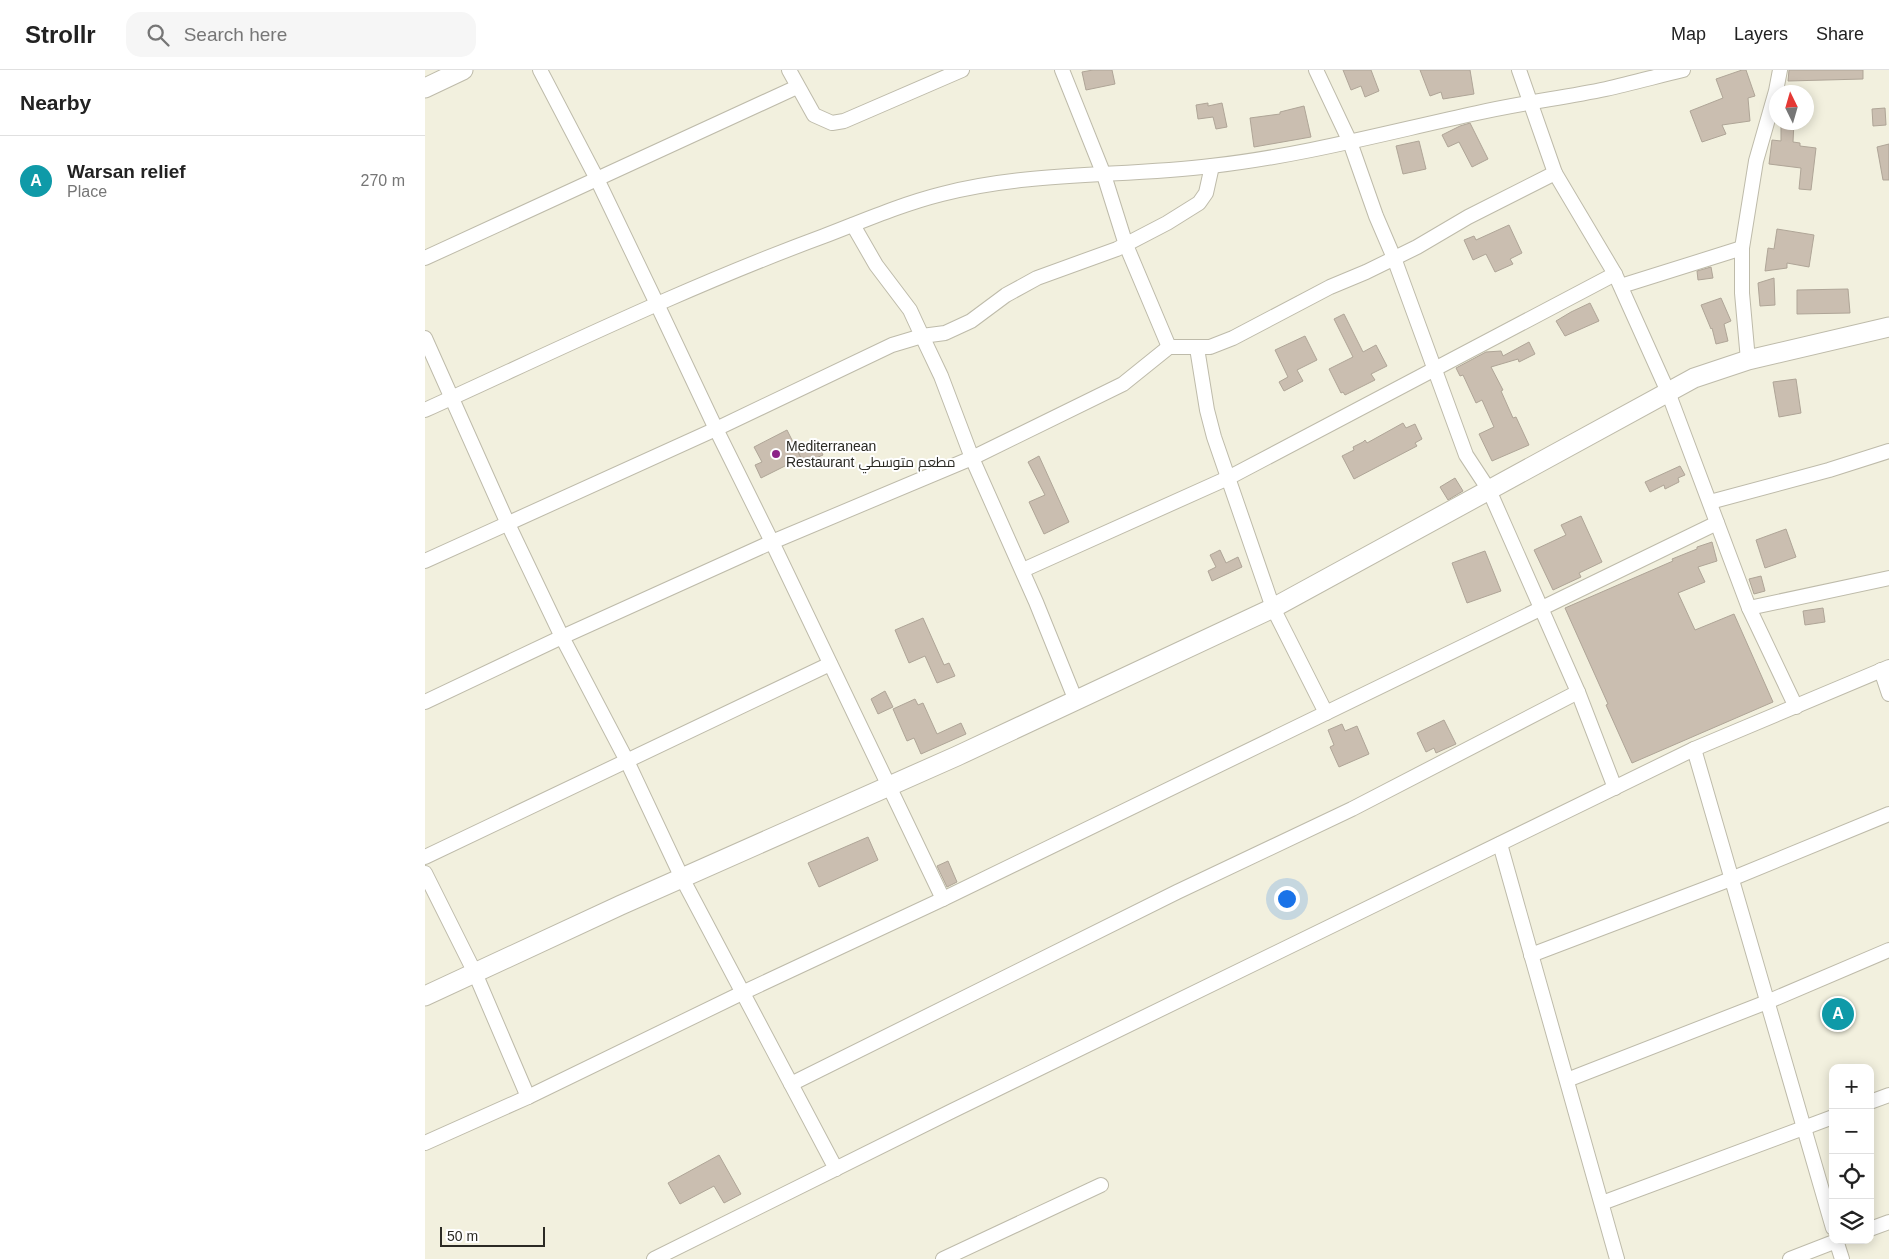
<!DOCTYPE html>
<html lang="en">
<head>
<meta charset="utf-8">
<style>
	:root { --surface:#fff; --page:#f6f6f6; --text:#222; --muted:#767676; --line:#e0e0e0; --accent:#b45309 }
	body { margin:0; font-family:Arial,Cairo,sans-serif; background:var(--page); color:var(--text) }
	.controls { position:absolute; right:15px; bottom:15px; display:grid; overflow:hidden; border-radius:10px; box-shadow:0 2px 12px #0003 }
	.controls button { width:45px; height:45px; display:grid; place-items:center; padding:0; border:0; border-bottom:1px solid var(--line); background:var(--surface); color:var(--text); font:25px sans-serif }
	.compass { position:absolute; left:1344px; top:15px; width:45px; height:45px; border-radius:50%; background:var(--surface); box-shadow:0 2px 12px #0003; rotate:355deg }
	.scale { position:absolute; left:15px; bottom:12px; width:105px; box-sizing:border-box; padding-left:5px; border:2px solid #2b2a24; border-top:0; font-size:14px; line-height:18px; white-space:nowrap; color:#2b2a24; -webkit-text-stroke:4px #fff; paint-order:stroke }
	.you { position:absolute; left:861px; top:828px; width:18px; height:18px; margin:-12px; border:4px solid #fff; border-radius:50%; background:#1a73e8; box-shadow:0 0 0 8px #1a73e833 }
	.badge { display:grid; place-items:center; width:32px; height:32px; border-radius:50%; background:var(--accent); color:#fff; font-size:16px; font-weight:700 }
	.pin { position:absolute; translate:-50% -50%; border:2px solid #fff; box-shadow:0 1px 5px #0006 }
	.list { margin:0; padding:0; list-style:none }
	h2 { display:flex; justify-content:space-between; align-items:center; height:65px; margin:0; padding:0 20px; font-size:21px }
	h2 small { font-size:16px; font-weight:400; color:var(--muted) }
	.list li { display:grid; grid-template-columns:32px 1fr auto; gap:15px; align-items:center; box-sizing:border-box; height:90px; padding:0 20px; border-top:1px solid var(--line) }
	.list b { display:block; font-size:19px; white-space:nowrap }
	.list p { margin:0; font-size:16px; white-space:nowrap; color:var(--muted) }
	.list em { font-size:16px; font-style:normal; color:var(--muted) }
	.icon { flex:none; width:28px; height:28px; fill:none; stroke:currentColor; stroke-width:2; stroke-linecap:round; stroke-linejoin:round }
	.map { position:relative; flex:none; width:1464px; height:1189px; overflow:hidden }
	header { display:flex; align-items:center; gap:30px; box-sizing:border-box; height:70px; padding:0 25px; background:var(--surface); border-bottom:1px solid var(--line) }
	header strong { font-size:24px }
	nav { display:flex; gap:28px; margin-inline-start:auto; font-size:18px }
	.search { width:350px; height:45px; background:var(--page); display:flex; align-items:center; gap:12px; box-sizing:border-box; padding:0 18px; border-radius:15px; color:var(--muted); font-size:19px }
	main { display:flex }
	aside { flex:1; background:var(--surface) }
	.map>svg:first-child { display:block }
	.building { fill:#cabeb0; stroke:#afa597 }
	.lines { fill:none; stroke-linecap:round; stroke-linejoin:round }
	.street-casing { stroke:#bebbaa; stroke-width:16 }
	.secondary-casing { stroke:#bebbaa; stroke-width:21 }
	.street { stroke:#fff; stroke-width:14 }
	.secondary { stroke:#fff; stroke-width:19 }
	.poi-dot { fill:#8c2287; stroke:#fff; stroke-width:2 }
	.labels { text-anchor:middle; stroke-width:4; stroke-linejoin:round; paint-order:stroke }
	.poi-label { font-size:14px; fill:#2b2a24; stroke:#fff; text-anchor:start }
</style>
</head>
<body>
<header>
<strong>Strollr</strong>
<div class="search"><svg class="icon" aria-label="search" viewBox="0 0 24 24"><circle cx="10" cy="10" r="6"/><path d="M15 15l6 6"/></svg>Search here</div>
<nav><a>Map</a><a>Layers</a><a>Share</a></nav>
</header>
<main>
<aside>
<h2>Nearby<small></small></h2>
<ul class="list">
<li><span class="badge" style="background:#0f9aa8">A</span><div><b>Warsan relief</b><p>Place</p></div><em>270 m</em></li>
</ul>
</aside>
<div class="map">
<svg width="1464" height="1189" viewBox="0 0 1464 1189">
	<rect width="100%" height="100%" fill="#f2f0de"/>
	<g class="building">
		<polygon points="668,0 687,0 690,14 661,20 657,2"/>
		<polygon points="918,0 946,0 954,21 940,27 936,16 926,20"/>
		<polygon points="995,0 1045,0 1049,24 1018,29 1016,22 1005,26"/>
		<polygon points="1317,0 1321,0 1330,26 1323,28 1325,51 1297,55 1301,64 1277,72 1265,41 1298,28 1291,9"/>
		<polygon points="1364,0 1438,0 1438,9 1363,11"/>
		<polygon points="783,33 783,36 797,33 802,57 791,59 788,47 773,49 771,35"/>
		<polygon points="879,36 886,67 829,77 825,48 855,44 855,42"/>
		<polygon points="1460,38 1461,55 1448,56 1447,39"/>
		<polygon points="1356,52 1369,52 1368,72 1375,73 1375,76 1391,78 1386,120 1374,119 1376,98 1344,94 1347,70 1356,71"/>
		<polygon points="1045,53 1063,89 1047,97 1034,72 1023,77 1017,65 1035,56"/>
		<polygon points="994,71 1001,99 978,104 971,76"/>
		<polygon points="1464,74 1464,110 1458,110 1452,77"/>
		<polygon points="1084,155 1097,183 1085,189 1088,194 1070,202 1061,184 1048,190 1039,170 1049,166 1051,170"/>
		<polygon points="1352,159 1389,165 1384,197 1362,193 1362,198 1340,201 1343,178 1349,179"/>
		<polygon points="1286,197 1288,208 1273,210 1272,201"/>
		<polygon points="1349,208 1350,235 1335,236 1333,213"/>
		<polygon points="1423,219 1425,243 1372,244 1372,220"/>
		<polygon points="1296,228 1306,251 1299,254 1303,271 1291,274 1287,258 1286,259 1276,235"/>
		<polygon points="1165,233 1174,251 1140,266 1131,251 1146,242"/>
		<polygon points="919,244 938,282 951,275 962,296 946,304 950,310 920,325 918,322 916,323 904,299 928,287 909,249"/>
		<polygon points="880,266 892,290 872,300 878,311 859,321 854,312 863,307 850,280"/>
		<polygon points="1104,272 1110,284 1094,292 1093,289 1066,297 1078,320 1076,321 1088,348 1091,347 1104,375 1067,391 1054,364 1069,357 1057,330 1051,333 1038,305 1035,306 1031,298 1061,282 1076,281 1078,286"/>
		<polygon points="1371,309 1376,343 1354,347 1348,312"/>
		<polygon points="978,353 981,358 990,354 997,369 990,373 992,376 929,409 917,386 929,380 928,377 938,372 940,370 942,373"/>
		<polygon points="362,360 376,388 336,408 330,395 337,392 329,377"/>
		<polygon points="391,371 398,385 379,393 372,380"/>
		<polygon points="614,386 644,452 619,464 604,432 620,425 603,392"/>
		<polygon points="1255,396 1260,405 1253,408 1254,412 1240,419 1239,415 1225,422 1220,412"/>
		<polygon points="1030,408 1038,421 1023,430 1015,417"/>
		<polygon points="1156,446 1177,492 1154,503 1156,507 1128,520 1109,480 1141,465 1136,455"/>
		<polygon points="1361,459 1371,487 1340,498 1331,470"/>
		<polygon points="1287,472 1292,491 1273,497 1280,512 1253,523 1270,560 1309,544 1348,632 1207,693 1181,635 1183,634 1140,538 1248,491 1247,489 1272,479 1272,477"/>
		<polygon points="795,480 801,493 813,487 817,497 787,511 783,501 791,497 785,485"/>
		<polygon points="1060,481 1076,521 1042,533 1027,493"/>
		<polygon points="1336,506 1340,521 1329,524 1324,509"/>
		<polygon points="1398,538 1400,552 1380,555 1378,541"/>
		<polygon points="498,548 519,595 524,593 530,606 512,613 500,586 484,593 470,560"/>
		<polygon points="460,621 468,637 453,644 446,629"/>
		<polygon points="490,629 493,635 498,633 512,664 536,653 541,664 496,684 489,668 482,671 468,639"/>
		<polygon points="1019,650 1031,674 1011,683 1009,678 1001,682 992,663"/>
		<polygon points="917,654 920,661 932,656 944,684 914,697 905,677 909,675 903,660"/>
		<polygon points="443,767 453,790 394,817 383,793"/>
		<polygon points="523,791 532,812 522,817 512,796"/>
		<polygon points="294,1085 316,1124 299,1133 289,1116 255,1134 243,1113"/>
	</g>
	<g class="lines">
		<g class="street-casing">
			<g id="street">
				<polyline points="115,0 172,109 232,234 291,359 347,472 518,829"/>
				<polyline points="364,0 389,45 407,53 419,51 537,0"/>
				<polyline points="637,0 679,105 701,175 744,277"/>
				<polyline points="891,0 925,72 951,146 969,188 1041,385 1064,420 1153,622 1190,718"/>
				<polyline points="1094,0 1130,103 1190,204 1243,322 1324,538 1371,637"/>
				<polyline points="428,155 451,195 485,240 497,266 516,306 547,388 611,532 651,631"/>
				<polyline points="0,188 372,17"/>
				<polyline points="1196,216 1317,178"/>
				<polyline points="0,268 83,454 137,567 202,691 257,808 411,1099"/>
				<polyline points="772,278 782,340 789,367 848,538 901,643"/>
				<polyline points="1323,290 1317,223 1317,178 1331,91 1351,21 1355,0"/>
				<path d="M0,340C132,280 263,216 399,166C438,151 477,134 517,124C605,101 697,107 786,96C876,86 964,62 1052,43C1095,33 1138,28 1181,19C1207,13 1233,6 1258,0"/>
				<polyline points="1285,432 1404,400 1464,381"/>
				<polyline points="0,491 291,359 467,275 497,266 520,263 546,251 581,225 612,208 692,179 742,153 774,133 781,123 787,96"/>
				<polyline points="598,500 803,408 1190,204"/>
				<polyline points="1324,538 1464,508"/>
				<polyline points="1456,600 1464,624"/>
				<polyline points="0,632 137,567 347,472 547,388 698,314 744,277 785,277 808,268 905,217 941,202 992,177 1043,147 1130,103"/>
				<polyline points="1269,679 1408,1158"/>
				<polyline points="1075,774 1192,1189"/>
				<polyline points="0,787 405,594"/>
				<polyline points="0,803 50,903 103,1027"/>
				<polyline points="1106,885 1306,809 1464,744"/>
				<polyline points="1142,1010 1342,932 1464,880"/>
				<polyline points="366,1014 752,822 927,739 1153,622"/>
				<polyline points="1445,1032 1464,1025"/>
				<polyline points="0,1073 103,1027 317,923 518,829 1292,453"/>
				<polyline points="1177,1133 1408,1047"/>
				<polyline points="1445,1159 1464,1152"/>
				<polyline points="1411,1170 1417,1189"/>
				<polyline points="229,1189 527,1041 1269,679 1464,597"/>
				<polyline points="518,1189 676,1115"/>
				<polyline points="1365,1189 1414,1170"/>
			</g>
		</g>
		<g class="secondary-casing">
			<g id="secondary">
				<polyline points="0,18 38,0"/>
				<polyline points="0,926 196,835 532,686 848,538 1269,308 1323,290 1464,257"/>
			</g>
		</g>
		<use href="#street" class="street"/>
		<use href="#secondary" class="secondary"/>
	</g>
	<circle class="poi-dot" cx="351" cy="384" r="5"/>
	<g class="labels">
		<g class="poi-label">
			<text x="361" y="381">Mediterranean<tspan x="361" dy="16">Restaurant مطعم متوسطي</tspan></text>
		</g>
	</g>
</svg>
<div class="controls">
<button>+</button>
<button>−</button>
<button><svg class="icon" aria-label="locate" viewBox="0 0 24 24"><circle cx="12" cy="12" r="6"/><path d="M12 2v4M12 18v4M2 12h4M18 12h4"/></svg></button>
<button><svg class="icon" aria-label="layers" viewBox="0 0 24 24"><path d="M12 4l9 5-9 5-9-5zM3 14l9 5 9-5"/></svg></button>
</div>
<svg class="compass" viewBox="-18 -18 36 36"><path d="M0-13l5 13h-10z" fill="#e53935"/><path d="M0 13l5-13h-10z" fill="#767676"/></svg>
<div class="scale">50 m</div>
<div class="you"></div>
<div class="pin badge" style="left:1413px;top:944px;background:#0f9aa8">A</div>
</div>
</main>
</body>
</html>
